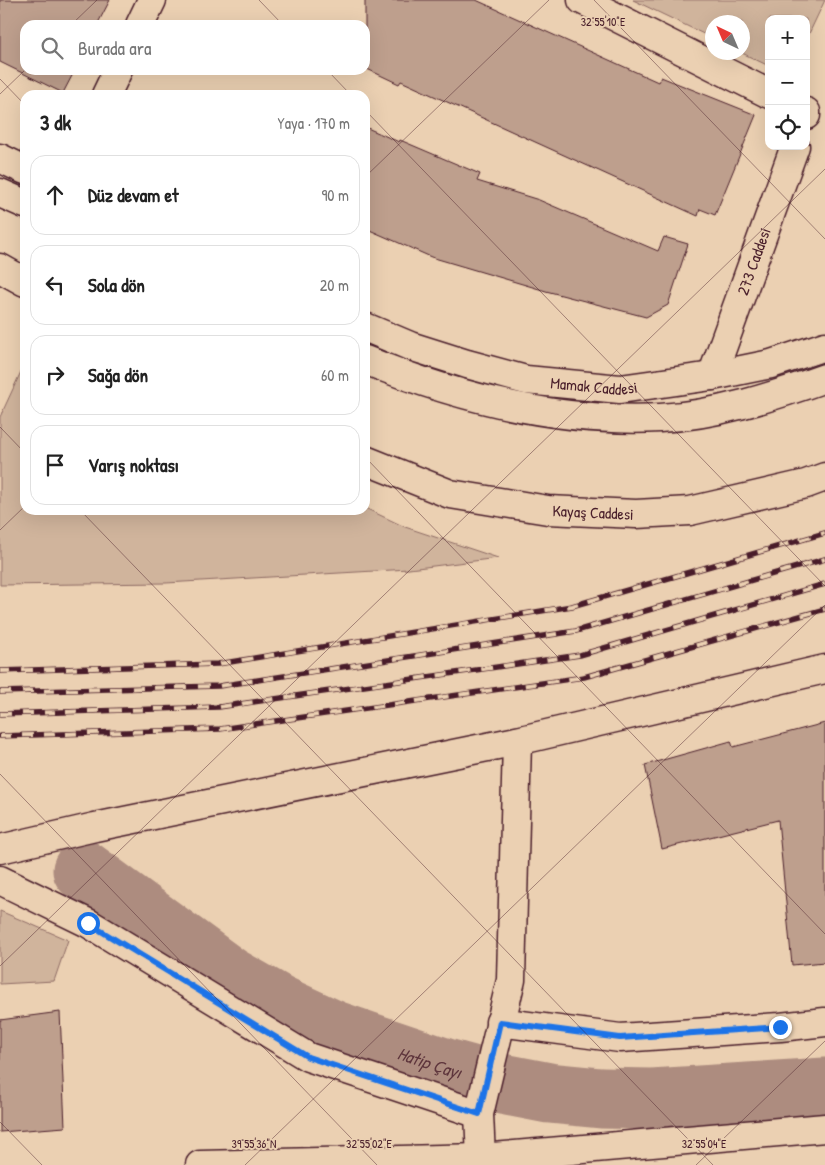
<!DOCTYPE html>
<html lang="tr">
<head>
<meta charset="utf-8">
<style>
	:root { --surface:#fff; --page:#f6f6f6; --text:#222; --muted:#767676; --line:#e0e0e0 }
	body { margin:0; font-family:"Patrick Hand",sans-serif; background:var(--page); color:var(--text) }
	.controls { position:absolute; right:15px; top:15px; display:grid; overflow:hidden; border-radius:10px; box-shadow:0 5px 20px #0002 }
	.controls button { width:45px; height:45px; display:grid; place-items:center; padding:0; border:0; border-bottom:1px solid var(--line); background:var(--surface); color:var(--text); font:25px sans-serif }
	.compass { position:absolute; left:705px; top:15px; width:45px; height:45px; border-radius:50%; background:var(--surface); box-shadow:0 5px 20px #0002; rotate:316deg }
	.stop { position:absolute; width:15px; height:15px; margin:-11px; border:4px solid #1a73e8; border-radius:50%; background:#fff }
	.stop.end { background:#1a73e8; border-color:#fff; box-shadow:0 1px 5px #0008 }
	.list { margin:0; padding:0; list-style:none }
	h2 { display:flex; justify-content:space-between; align-items:center; height:65px; margin:0; padding:0 20px; font-size:21px }
	h2 small { font-size:16px; font-weight:400; color:var(--muted) }
	.list li { display:grid; grid-template-columns:32px 1fr auto; gap:15px; align-items:center; box-sizing:border-box; height:80px; margin:0 10px 10px; padding:0 10px; border:1px solid var(--line); border-radius:15px }
	.list b { display:block; font-size:19px; white-space:nowrap }
	.list em { font-size:16px; font-style:normal; color:var(--muted) }
	.icon { flex:none; width:28px; height:28px; fill:none; stroke:currentColor; stroke-width:2; stroke-linecap:round; stroke-linejoin:round }
	.map { position:relative; flex:none; width:825px; height:1165px; overflow:hidden }
	.search { position:absolute; background:var(--surface); box-shadow:0 5px 20px #0002; left:20px; top:20px; width:350px; height:55px; display:flex; align-items:center; gap:12px; box-sizing:border-box; padding:0 18px; border-radius:15px; color:var(--muted); font-size:19px }
	.panel { position:absolute; background:var(--surface); box-shadow:0 5px 20px #0002; left:20px; top:90px; width:350px; height:425px; border-radius:15px }
	.map>svg:first-child { display:block }
	.green { fill:#d0b49c; stroke:#8d6a64 }
	.lines { fill:none; stroke-linecap:round; stroke-linejoin:round }
	.river { stroke:#ad8c7f; stroke-width:61 }
	.building { fill:#be9f8d; stroke:#4a1f2b }
	.minor-casing { stroke:#4a1f2b; stroke-width:31 }
	.tertiary-casing { stroke:#4a1f2b; stroke-width:31 }
	.primary-casing { stroke:#4a1f2b; stroke-width:31 }
	.minor { stroke:#ebd0b2; stroke-width:28 }
	.tertiary { stroke:#ebd0b2; stroke-width:28 }
	.primary { stroke:#ebd0b2; stroke-width:28 }
	.rail-casing { stroke:#4a1f2b; stroke-width:5.5 }
	.rail { stroke:#ebd0b2; stroke-width:4; stroke-dasharray:11; stroke-linecap:butt }
	.route { stroke:#1a73e8; stroke-width:6 }
	.ticks { fill:none; stroke:#4a1f2b; stroke-width:1; stroke-opacity:0.45 }
	.labels { text-anchor:middle; stroke-width:4; stroke-linejoin:round; paint-order:stroke }
	.street-label { font-size:16px; fill:#4a1f2b; stroke:#ebd0b2 }
	.water-label { font-size:18px; font-style:italic; fill:#5e353c; stroke:#ebd0b2 }
	.ticks-label { font-size:12px; text-anchor:middle; fill:#4a1f2b; stroke:#ebd0b2; stroke-width:4; stroke-linejoin:round; paint-order:stroke }
</style>
</head>
<body>
<div class="map">
<svg width="825" height="1165" viewBox="0 0 825 1165">
	<rect width="100%" height="100%" fill="#ebd0b2"/>
	<filter id="ink" filterUnits="userSpaceOnUse"><feTurbulence type="fractalNoise" baseFrequency=".02" numOctaves="2"/><feDisplacementMap in="SourceGraphic" scale="10" xChannelSelector="R" yChannelSelector="G"/><feConvolveMatrix kernelMatrix="1 2 1 2 8 2 1 2 1" color-interpolation-filters="sRGB"/></filter>
	<g filter="url(#ink)">
		<g class="green">
			<polygon points="633,0 825,0 806,40 806,19 769,19 769,66 742,53 742,22 712,22 712,38"/>
			<polygon points="25,363 25,510 365,510 365,508 405,527 498,558 409,569 166,583 0,585 0,417"/>
			<polygon points="0,911 68,940 54,981 0,984"/>
		</g>
		<g class="lines">
			<path class="river" id="s1" d="M83,870L229,977L280,1006L334,1031L446,1069L497,1083L549,1093L601,1098L652,1099L825,1088"/>
		</g>
		<g class="building">
			<polygon points="0,0 110,0 97,25 25,25 25,70 75,70 63,93 0,62"/>
			<polygon points="365,0 476,0 658,82 661,77 756,115 715,215 700,209 698,216 401,81 399,84 365,68"/>
			<polygon points="365,127 399,142 400,140 480,174 477,181 539,200 658,251 664,237 688,244 668,305 646,317 546,291 431,257 365,228"/>
			<polygon points="825,723 825,962 792,965 778,820 662,849 645,765 731,741 733,747"/>
			<polygon points="60,1012 65,1127 0,1132 0,1020"/>
		</g>
		<g class="lines">
			<g class="minor-casing">
				<g id="minor">
					<polyline points="582,0 769,94"/>
					<polyline points="140,25 152,0"/>
					<polyline points="106,95 118,70"/>
					<polyline points="806,112 806,115"/>
					<path id="s2" d="M712,376L795,146"/>
					<polyline points="0,849 95,827 517,741 825,669"/>
					<polyline points="0,880 88,923 308,1057 479,1114"/>
					<polyline points="500,1022 620,1038 780,1027 825,1022"/>
					<polyline points="481,1158 479,1114 511,980 517,741"/>
					<polyline points="200,1165 481,1158 825,1128"/>
				</g>
			</g>
			<g class="tertiary-casing">
				<g id="tertiary">
					<polyline points="0,268 25,282"/>
					<path id="s3" d="M365,460L450,494L548,510L636,514L690,511L806,484L825,477"/>
				</g>
			</g>
			<g class="primary-casing">
				<g id="primary">
					<polyline points="0,158 25,170"/>
					<polyline points="0,193 25,204"/>
					<path id="s4" d="M365,327L410,346L467,364L526,380L620,389L712,376L771,364L825,346"/>
					<path d="M365,360C458,398 559,423 660,418C716,415 772,397 825,378"/>
				</g>
			</g>
			<use href="#minor" class="minor"/>
			<use href="#tertiary" class="tertiary"/>
			<use href="#primary" class="primary"/>
			<g class="rail-casing">
				<g id="rail">
					<polyline points="0,671 218,664 572,606 825,533"/>
					<polyline points="0,692 219,686 576,631 825,559"/>
					<polyline points="0,714 219,707 580,655 825,584"/>
					<polyline points="0,736 220,729 584,677 825,609"/>
				</g>
			</g>
			<use href="#rail" class="rail"/>
		</g>
	</g>
	<g class="lines" filter="url(#ink)">
		<polyline class="route" points="88,923 308,1057 479,1114 500,1022 620,1038 780,1027"/>
	</g>
	<path class="ticks" d="M259,0L283,25M594,0L825,239M71,25L97,0M327,70L351,95M0,79L25,105M0,94L25,70M365,110L825,586M365,177L549,0M0,427L25,453M365,457L825,934M80,510L713,1165M0,530L25,506M0,774L377,1165M0,966L825,169M0,1122L42,1165M245,1165L825,605M696,1165L825,1041"/>
	<g class="labels">
		<g class="street-label">
			<text dy="6" stroke="none"><textPath href="#s2" startOffset="122">273 Caddesi</textPath></text>
			<text dy="6" stroke="none"><textPath href="#s4" startOffset="238">Mamak Caddesi</textPath></text>
			<text dy="6" stroke="none"><textPath href="#s3" startOffset="236">Kayaş Caddesi</textPath></text>
		</g>
		<g class="water-label">
			<text dy="6" stroke="none"><textPath href="#s1" startOffset="400">Hatip Çayı</textPath></text>
		</g>
	</g>
	<g class="ticks-label">
		<text x="603" y="26">32°55'10"E</text>
		<text x="369" y="1148">32°55'02"E</text>
		<text x="704" y="1148">32°55'04"E</text>
		<text x="254" y="1148">39°55'36"N</text>
	</g>
</svg>
<div class="controls">
<button>+</button>
<button>−</button>
<button><svg class="icon" aria-label="locate" viewBox="0 0 24 24"><circle cx="12" cy="12" r="6"/><path d="M12 2v4M12 18v4M2 12h4M18 12h4"/></svg></button>
</div>
<svg class="compass" viewBox="-18 -18 36 36"><path d="M0-13l5 13h-10z" fill="#e53935"/><path d="M0 13l5-13h-10z" fill="#767676"/></svg>
<div class="stop" style="left:88px;top:923px"></div>
<div class="stop end" style="left:780px;top:1027px"></div>
<div class="search"><svg class="icon" aria-label="search" viewBox="0 0 24 24"><circle cx="10" cy="10" r="6"/><path d="M15 15l6 6"/></svg>Burada ara</div>
<section class="panel">
<h2>3 dk<small>Yaya · 170 m</small></h2>
<ul class="list">
<li><svg class="icon" aria-label="ahead" viewBox="0 0 24 24"><path d="M12 20V5M6 11l6-6 6 6"/></svg><div><b>Düz devam et</b></div><em>90 m</em></li>
<li><svg class="icon" aria-label="left" viewBox="0 0 24 24"><path d="M17 20v-9H6M10 6l-5 5 5 5"/></svg><div><b>Sola dön</b></div><em>20 m</em></li>
<li><svg class="icon" aria-label="right" viewBox="0 0 24 24"><path d="M7 20v-9h11M14 6l5 5-5 5"/></svg><div><b>Sağa dön</b></div><em>60 m</em></li>
<li><svg class="icon" aria-label="arrive" viewBox="0 0 24 24"><path d="M6 21V4h12l-3 4 3 4H6"/></svg><div><b>Varış noktası</b></div></li>
</ul>
</section>
</div>
</body>
</html>
